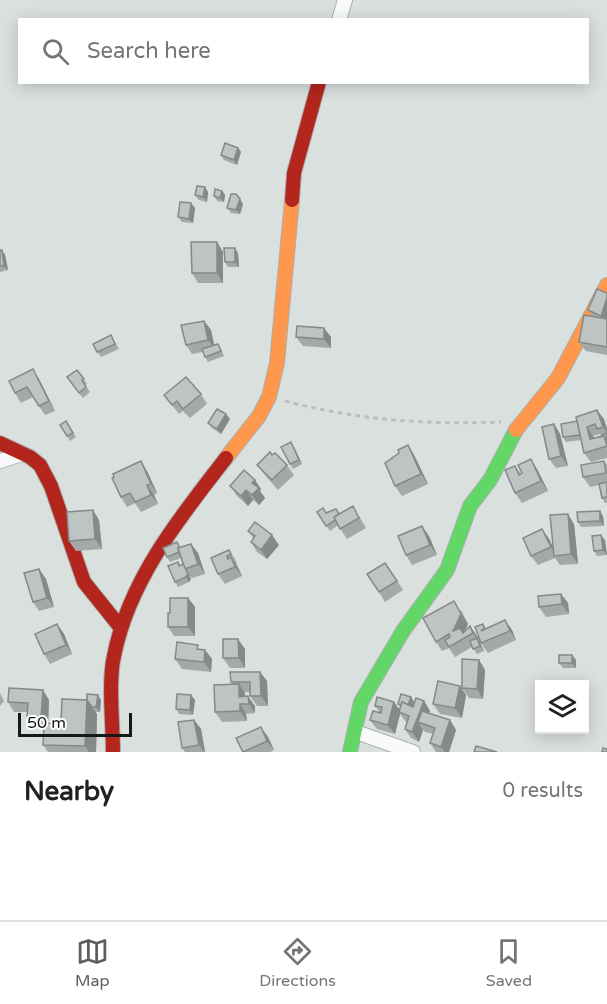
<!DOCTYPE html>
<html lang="en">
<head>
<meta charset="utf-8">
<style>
	:root { --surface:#fff; --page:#f6f6f6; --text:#202124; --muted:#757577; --line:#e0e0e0; --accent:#5a5f5d }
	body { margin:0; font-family:"Varela Round",sans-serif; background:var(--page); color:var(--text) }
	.controls { position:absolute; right:18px; bottom:18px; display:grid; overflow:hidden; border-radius:0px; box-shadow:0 3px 15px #0003 }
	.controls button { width:54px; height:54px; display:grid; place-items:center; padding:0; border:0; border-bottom:2px solid var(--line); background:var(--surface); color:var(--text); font:30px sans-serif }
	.scale { position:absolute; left:18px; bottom:15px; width:114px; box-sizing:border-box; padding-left:6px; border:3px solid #151a18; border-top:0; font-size:16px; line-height:21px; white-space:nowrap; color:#151a18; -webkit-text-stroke:4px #fff; paint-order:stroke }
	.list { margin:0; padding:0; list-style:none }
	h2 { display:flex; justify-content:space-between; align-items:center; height:78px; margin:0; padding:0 24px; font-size:26px }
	h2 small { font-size:20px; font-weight:400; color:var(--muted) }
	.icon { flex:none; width:33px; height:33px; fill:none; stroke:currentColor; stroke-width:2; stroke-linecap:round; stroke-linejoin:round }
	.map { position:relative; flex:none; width:607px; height:752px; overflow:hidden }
	.search { position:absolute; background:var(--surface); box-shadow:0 3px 15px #0003; left:18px; right:18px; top:18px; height:66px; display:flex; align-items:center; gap:15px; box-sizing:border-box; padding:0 21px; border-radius:0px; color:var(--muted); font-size:22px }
	.sheet { height:168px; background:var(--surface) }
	nav { display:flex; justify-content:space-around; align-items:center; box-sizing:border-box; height:84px; border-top:2px solid var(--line); background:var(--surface); font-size:16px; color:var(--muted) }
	nav a { display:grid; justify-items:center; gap:3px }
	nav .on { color:var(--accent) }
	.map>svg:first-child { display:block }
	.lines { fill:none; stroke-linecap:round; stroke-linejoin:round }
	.street-casing { stroke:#abb0af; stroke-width:16 }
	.fast-casing { stroke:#abb0af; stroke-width:16 }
	.slow-casing { stroke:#abb0af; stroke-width:16 }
	.jam-casing { stroke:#abb0af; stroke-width:16 }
	.path { stroke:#babebc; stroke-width:3; stroke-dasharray:4.5 4.5; stroke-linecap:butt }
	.street { stroke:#f9fafa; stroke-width:14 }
	.fast { stroke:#63d668; stroke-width:14 }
	.slow { stroke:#ff974d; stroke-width:14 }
	.jam { stroke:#b3261e; stroke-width:14 }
	.wall { fill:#a3a9a7; fill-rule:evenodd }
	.shaded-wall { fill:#858988 }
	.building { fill:#bec4c2; stroke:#858988; stroke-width:1.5 }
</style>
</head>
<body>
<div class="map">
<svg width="607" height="752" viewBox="0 0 607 752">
	<rect width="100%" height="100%" fill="#d9e0de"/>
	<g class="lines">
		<g class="street-casing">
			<g id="street">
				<polyline points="339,20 345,0"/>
				<polyline points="0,461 22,454"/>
				<polyline points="356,732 413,752"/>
			</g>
		</g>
		<g class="fast-casing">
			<polyline id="fast" points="350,752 361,702 403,631 447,570 470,506 490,480 516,430"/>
		</g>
		<g class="slow-casing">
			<g id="slow">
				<polyline points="516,430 558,378 607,285"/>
				<polyline points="226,458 259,416 269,397 277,363 292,200"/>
			</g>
		</g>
		<g class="jam-casing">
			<g id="jam">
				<polyline points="292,200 294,173 319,82"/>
				<polyline points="0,443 30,457 40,465 51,486 84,582 121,628"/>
				<path d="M113,752C113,724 108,682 114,656C129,580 180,517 226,458"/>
			</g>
		</g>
		<path class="path" d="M285,401C356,420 428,425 501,422"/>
		<use href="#street" class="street"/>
		<use href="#fast" class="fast"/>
		<use href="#slow" class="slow"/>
		<use href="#jam" class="jam"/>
	</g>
	<g class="wall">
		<polygon points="238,148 241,152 237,165 224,160 221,155"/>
		<polygon points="222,191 225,195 224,202 217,201 214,196"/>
		<polygon points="208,192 207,202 199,200 195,195"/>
		<polygon points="243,204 240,214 231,213 227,208"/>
		<polygon points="195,208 193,223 182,222 178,217"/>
		<polygon points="217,242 223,252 223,283 198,283 192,273"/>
		<polygon points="0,250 5,255 8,270 0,272"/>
		<polygon points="238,253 239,267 228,267 225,262"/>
		<polygon points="607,293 607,355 586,351 579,342 593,316 588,310"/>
		<polygon points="204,321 211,330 214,345 221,349 224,356 208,362 205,357 203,352 192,354 186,345"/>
		<polygon points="296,337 331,337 331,348 303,346"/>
		<polygon points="114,340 119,349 101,357 97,352"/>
		<polygon points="77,370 87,384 85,385 90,392 83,398 67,377"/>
		<polygon points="39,379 55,411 45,415 33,397 21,403 15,393"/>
		<polygon points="201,394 207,404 190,418 183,411 179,414 164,395"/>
		<polygon points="230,419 221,434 212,428 208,423"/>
		<path d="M604,419L607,429V458L591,462L584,453L581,440L566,442L563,437ZM600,434L601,435V436L594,438L593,436Z"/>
		<polygon points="66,421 76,437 70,441 60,425"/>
		<polygon points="554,424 560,434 568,466 556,468 549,459"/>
		<polygon points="408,445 414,455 428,484 402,496 395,486 399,453"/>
		<polygon points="294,447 302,464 293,469 290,464"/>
		<polygon points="272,455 287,465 294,475 278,490 264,474 257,465"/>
		<polygon points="604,461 607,465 607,503 605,503 602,498 599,485 590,487 583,477"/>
		<polygon points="515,466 521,474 537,469 548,491 522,503 515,493"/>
		<polygon points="147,471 157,493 154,495 158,504 141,512 135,503 127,507 121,497"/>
		<polygon points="255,480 261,489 260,491 265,498 259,505 253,500 248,506 237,496 230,486"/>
		<polygon points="317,512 359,516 366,528 347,539 338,525 330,531"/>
		<polygon points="603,516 604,526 581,527 578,522"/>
		<polygon points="99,520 102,549 76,551 69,541"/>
		<polygon points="574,524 578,564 560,565 555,558 538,565 531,556 542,529 549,539 553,547"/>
		<polygon points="248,531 279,545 267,559 257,552 251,542 254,539"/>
		<polygon points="429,536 437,555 412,565 406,555"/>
		<polygon points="605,540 607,555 597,556 594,551"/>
		<polygon points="181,547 198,553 205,574 192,578 190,576 191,579 189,582 178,587 175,582 178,562 180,565 183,564 181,558 170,562 167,557"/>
		<polygon points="229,550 235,559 237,564 236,564 242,576 225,584 218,574"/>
		<polygon points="392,573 403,590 385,602 379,592"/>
		<polygon points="46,579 54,607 39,611 33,602"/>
		<polygon points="561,594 568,603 569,614 546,617 539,607"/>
		<polygon points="188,598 195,607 195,636 174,636 168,627 170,613"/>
		<polygon points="461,610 468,624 465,631 470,626 477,636 484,651 477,654 472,647 455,657 449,648 442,651 436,642"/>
		<polygon points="505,620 512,630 516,640 488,653 481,643 483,624 486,628"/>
		<polygon points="57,624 64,634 72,654 50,664 44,654"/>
		<polygon points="245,649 245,668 230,668 223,658"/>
		<polygon points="205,650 212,659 211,672 182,669 175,659"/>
		<polygon points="572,655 576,660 576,668 563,668 559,663"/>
		<polygon points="479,660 485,670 483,699 469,698 462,688"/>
		<polygon points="260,672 267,681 268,706 257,706 250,696 250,692 244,692 245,697 255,706 255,713 246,714 247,721 222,722 215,712 232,684 231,682"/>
		<polygon points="460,686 466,695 462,718 440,714 433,704"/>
		<polygon points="0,693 4,701 0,706"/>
		<polygon points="191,695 195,700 193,715 179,714 176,709"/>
		<polygon points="411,697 414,702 413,707 424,701 430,711 429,713 450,720 456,730 449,752 436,752 430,743 433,734 425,732 423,730 419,742 411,738 405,729 407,722 405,721 400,714 395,734 377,729 370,720 380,713 375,706 394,702 399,709 400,707 398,704"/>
		<polygon points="49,700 48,723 61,724 101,700 100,712 95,712 97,714 96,752 48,752 43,745 44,727 34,726 27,716 27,712 14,712 8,702"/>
		<polygon points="194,720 201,729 205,752 185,752 182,748"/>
		<polygon points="268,737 274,750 270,752 243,752"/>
	</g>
	<g class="shaded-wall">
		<polygon points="238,148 241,152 237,165 234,160"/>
		<polygon points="205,187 208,192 207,202 203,197"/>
		<polygon points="222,191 225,195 224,202 220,198"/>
		<polygon points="240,199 243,204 240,214 236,210"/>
		<polygon points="191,203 195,208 193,223 189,219"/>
		<polygon points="217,242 223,252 223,283 217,273"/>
		<polygon points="235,248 238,253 239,267 235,262"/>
		<polygon points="2,250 5,255 8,270 4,266"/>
		<polygon points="607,298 607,324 601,316"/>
		<polygon points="204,321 211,330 215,349 208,340"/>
		<polygon points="324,328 331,337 331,348 324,339"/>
		<polygon points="33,369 39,379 55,411 49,401"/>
		<polygon points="597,410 604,419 607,429 607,433 603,427"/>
		<polygon points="226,414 230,419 221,434 217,429"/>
		<polygon points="554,424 560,434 568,466 561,456"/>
		<polygon points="587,427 593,436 597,449 590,439"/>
		<polygon points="291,442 294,447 302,464 299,460"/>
		<polygon points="408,445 414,455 428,484 421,474"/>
		<polygon points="531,459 537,469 548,491 541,481"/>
		<polygon points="141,461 147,471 157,493 151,484"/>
		<polygon points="255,480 261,489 260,491 265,498 259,505 252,495 252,483"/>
		<polygon points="147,485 154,495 158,504 151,495"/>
		<polygon points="246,490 253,500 248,506 241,496"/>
		<polygon points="93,510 99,520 102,549 95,539"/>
		<polygon points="600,511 603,516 604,526 600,521"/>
		<polygon points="568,514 574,524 578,564 571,554"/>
		<polygon points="422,526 429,536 437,555 430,545"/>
		<polygon points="542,529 549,539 557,556 551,547"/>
		<polygon points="272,535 279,545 267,559 261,550"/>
		<polygon points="601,535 605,540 607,555 603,550"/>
		<polygon points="191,544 198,553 205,574 198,564"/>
		<polygon points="231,557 238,567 242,576 235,567"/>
		<polygon points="39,569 46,579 54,607 47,598"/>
		<polygon points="187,571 191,579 189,582 186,577"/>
		<polygon points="561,594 568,603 569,614 562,604"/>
		<polygon points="188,598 195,607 195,636 188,627"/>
		<polygon points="454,601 468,624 464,633 453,631"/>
		<polygon points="505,620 512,630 516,640 510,631"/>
		<polygon points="57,624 64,634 72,654 66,645"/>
		<polygon points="470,626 477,636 484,651 480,646"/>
		<polygon points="238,639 245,649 245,668 239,658"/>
		<polygon points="205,650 212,659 211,672 204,662"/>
		<polygon points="572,655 576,660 576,668 572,663"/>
		<polygon points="479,660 485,670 483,699 477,689"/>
		<polygon points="260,672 267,681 268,706 261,696"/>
		<polygon points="239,684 245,693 246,704 239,697"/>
		<polygon points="460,686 466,695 462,718 455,708"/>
		<polygon points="43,690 49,700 48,727 41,717"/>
		<polygon points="98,695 101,700 100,712 96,707"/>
		<polygon points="191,695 195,700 193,715 190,710"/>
		<polygon points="248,696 255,706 255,713 249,704"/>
		<polygon points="411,697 414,702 411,712 408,707"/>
		<polygon points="87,700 97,714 96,752 89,752 85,746"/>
		<polygon points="424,701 430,711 425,725 418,722 423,730 419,742 412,732"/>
		<polygon points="394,702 401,712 399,712 400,714 395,734 388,725"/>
		<polygon points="240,704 246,714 247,721 240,711"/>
		<polygon points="194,720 201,729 205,752 204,752 199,745"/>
		<polygon points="450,720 456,730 449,752 445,752 441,747"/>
		<polygon points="261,727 268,737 274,750 267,741"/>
	</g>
	<g class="building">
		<polygon points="225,143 238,148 234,160 221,155"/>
		<polygon points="197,186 205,187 203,197 195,195"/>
		<polygon points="215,189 222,191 220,198 214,196"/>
		<polygon points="231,194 236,194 240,199 236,210 227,208"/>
		<polygon points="180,202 191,203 189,219 178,217"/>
		<polygon points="191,242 217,242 217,273 192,273"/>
		<polygon points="224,248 235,248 235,262 225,262"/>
		<polygon points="0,250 2,250 4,266 0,266"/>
		<polygon points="597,289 607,293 607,298 601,316 588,310"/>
		<polygon points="584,315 607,319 607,347 579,342"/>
		<polygon points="204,321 208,340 186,345 181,325"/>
		<polygon points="297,326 324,328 324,339 296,337"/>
		<polygon points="111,335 115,344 97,352 93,344"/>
		<polygon points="218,344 221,351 205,357 202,349"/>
		<polygon points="33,369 49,401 39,406 27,387 15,393 9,381"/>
		<polygon points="77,370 84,379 82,380 86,387 79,393 67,377"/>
		<polygon points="186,377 201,394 183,409 177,401 172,405 164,395"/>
		<polygon points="217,409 226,414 217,429 208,423"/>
		<polygon points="597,410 603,427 597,429 595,424 587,427 590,439 604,436 607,446 584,453 576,417"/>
		<polygon points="66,421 73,433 67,436 60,425"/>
		<polygon points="577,421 580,435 563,437 561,424"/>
		<polygon points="554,424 561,456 549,459 542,427"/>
		<polygon points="606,433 607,438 606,439 604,436 601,436"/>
		<polygon points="291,442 299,460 290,464 281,447"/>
		<polygon points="408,445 421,474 395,486 385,463 399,453 398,450"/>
		<polygon points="270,452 272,455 275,453 287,465 272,480 257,465"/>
		<polygon points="531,459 541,481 515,493 505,470 515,466 519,475 522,473 518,465"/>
		<polygon points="141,461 151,484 147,485 151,495 135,502 130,493 121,497 112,478 114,477 113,474"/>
		<polygon points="604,461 606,473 583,477 581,465"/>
		<polygon points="244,470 255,480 252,483 259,488 252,495 246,490 241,496 230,486"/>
		<polygon points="607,482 607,497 602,498 599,484"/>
		<polygon points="353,506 359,518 340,529 334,517"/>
		<polygon points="323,508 326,513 336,509 339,514 334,517 335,520 326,526 317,512"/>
		<polygon points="93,510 95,539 69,541 67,512"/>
		<polygon points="600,511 600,521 578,522 577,512"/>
		<polygon points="568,514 571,554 554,556 550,515"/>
		<polygon points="255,522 272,535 261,550 251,542 255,536 248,531"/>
		<polygon points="422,526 430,545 406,555 398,536"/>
		<polygon points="542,529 551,547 531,556 523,538"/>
		<polygon points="601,535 603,550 594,551 592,536"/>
		<polygon points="177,542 180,548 178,548 179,552 167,557 163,548"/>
		<polygon points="191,544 198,564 185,569 178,548"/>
		<polygon points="229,550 231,554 227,556 228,559 231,557 235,567 218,574 211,558"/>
		<polygon points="178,562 179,566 183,564 188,574 186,577 175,582 168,566"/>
		<polygon points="385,563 397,581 379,592 367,574"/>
		<polygon points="39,569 47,598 33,602 24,573"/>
		<polygon points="561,594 562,604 539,607 538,596"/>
		<polygon points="170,598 188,598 188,627 168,627 168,613 170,613"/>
		<polygon points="454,601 461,614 453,631 460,628 463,633 470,626 473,633 449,647 445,640 450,637 449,634 436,642 423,618"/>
		<polygon points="505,620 510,631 481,643 475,627 483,624 484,628 481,631"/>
		<polygon points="57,624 66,645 44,654 35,634"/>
		<polygon points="477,638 480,646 473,649 470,641"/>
		<polygon points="223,639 238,639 239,658 223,658"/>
		<polygon points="177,642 198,645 197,649 205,650 204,662 175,659"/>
		<rect x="559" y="655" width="13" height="8"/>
		<polygon points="462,659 479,660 477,689 462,688"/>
		<polygon points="230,672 260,672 261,696 250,696 250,682 231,682"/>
		<polygon points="438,681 460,686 455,708 433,704"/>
		<polygon points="239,684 239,697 248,696 249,704 240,704 240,711 215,712 214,685"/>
		<polygon points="9,688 43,690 41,717 27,716 28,703 8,702"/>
		<polygon points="87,694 98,695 96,707 92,707 87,700"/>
		<polygon points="177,694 191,695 190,710 176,709"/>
		<polygon points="401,694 411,697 408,705 402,702 401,705 398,704"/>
		<polygon points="377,697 394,702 388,725 370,720 373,711 381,713 382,707 375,706"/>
		<polygon points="416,698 424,701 412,732 405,729 409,716 399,712 402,702 413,707"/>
		<polygon points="62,699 87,700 85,746 43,745 44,723 61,724"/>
		<polygon points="422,711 450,720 441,747 430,743 435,728 418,722"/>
		<polygon points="194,720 199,745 182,748 178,722"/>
		<polygon points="261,727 267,741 243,752 236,738"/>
		<polygon points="476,746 497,752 474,752"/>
		<polygon points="603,748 607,749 607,752 602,752"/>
	</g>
</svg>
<div class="controls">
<button><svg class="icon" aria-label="layers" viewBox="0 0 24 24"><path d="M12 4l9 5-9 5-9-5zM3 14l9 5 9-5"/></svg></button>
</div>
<div class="scale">50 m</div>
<div class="search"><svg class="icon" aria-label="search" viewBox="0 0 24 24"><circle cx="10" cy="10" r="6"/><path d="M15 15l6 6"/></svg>Search here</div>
</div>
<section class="sheet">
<h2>Nearby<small>0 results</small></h2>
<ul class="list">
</ul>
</section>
<nav>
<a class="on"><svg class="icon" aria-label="map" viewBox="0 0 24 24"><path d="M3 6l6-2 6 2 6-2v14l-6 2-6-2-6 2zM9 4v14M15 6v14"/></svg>Map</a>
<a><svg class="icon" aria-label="directions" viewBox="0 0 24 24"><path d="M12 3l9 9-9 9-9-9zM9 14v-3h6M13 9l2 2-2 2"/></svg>Directions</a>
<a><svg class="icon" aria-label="saved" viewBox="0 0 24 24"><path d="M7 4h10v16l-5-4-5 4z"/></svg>Saved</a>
</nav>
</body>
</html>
